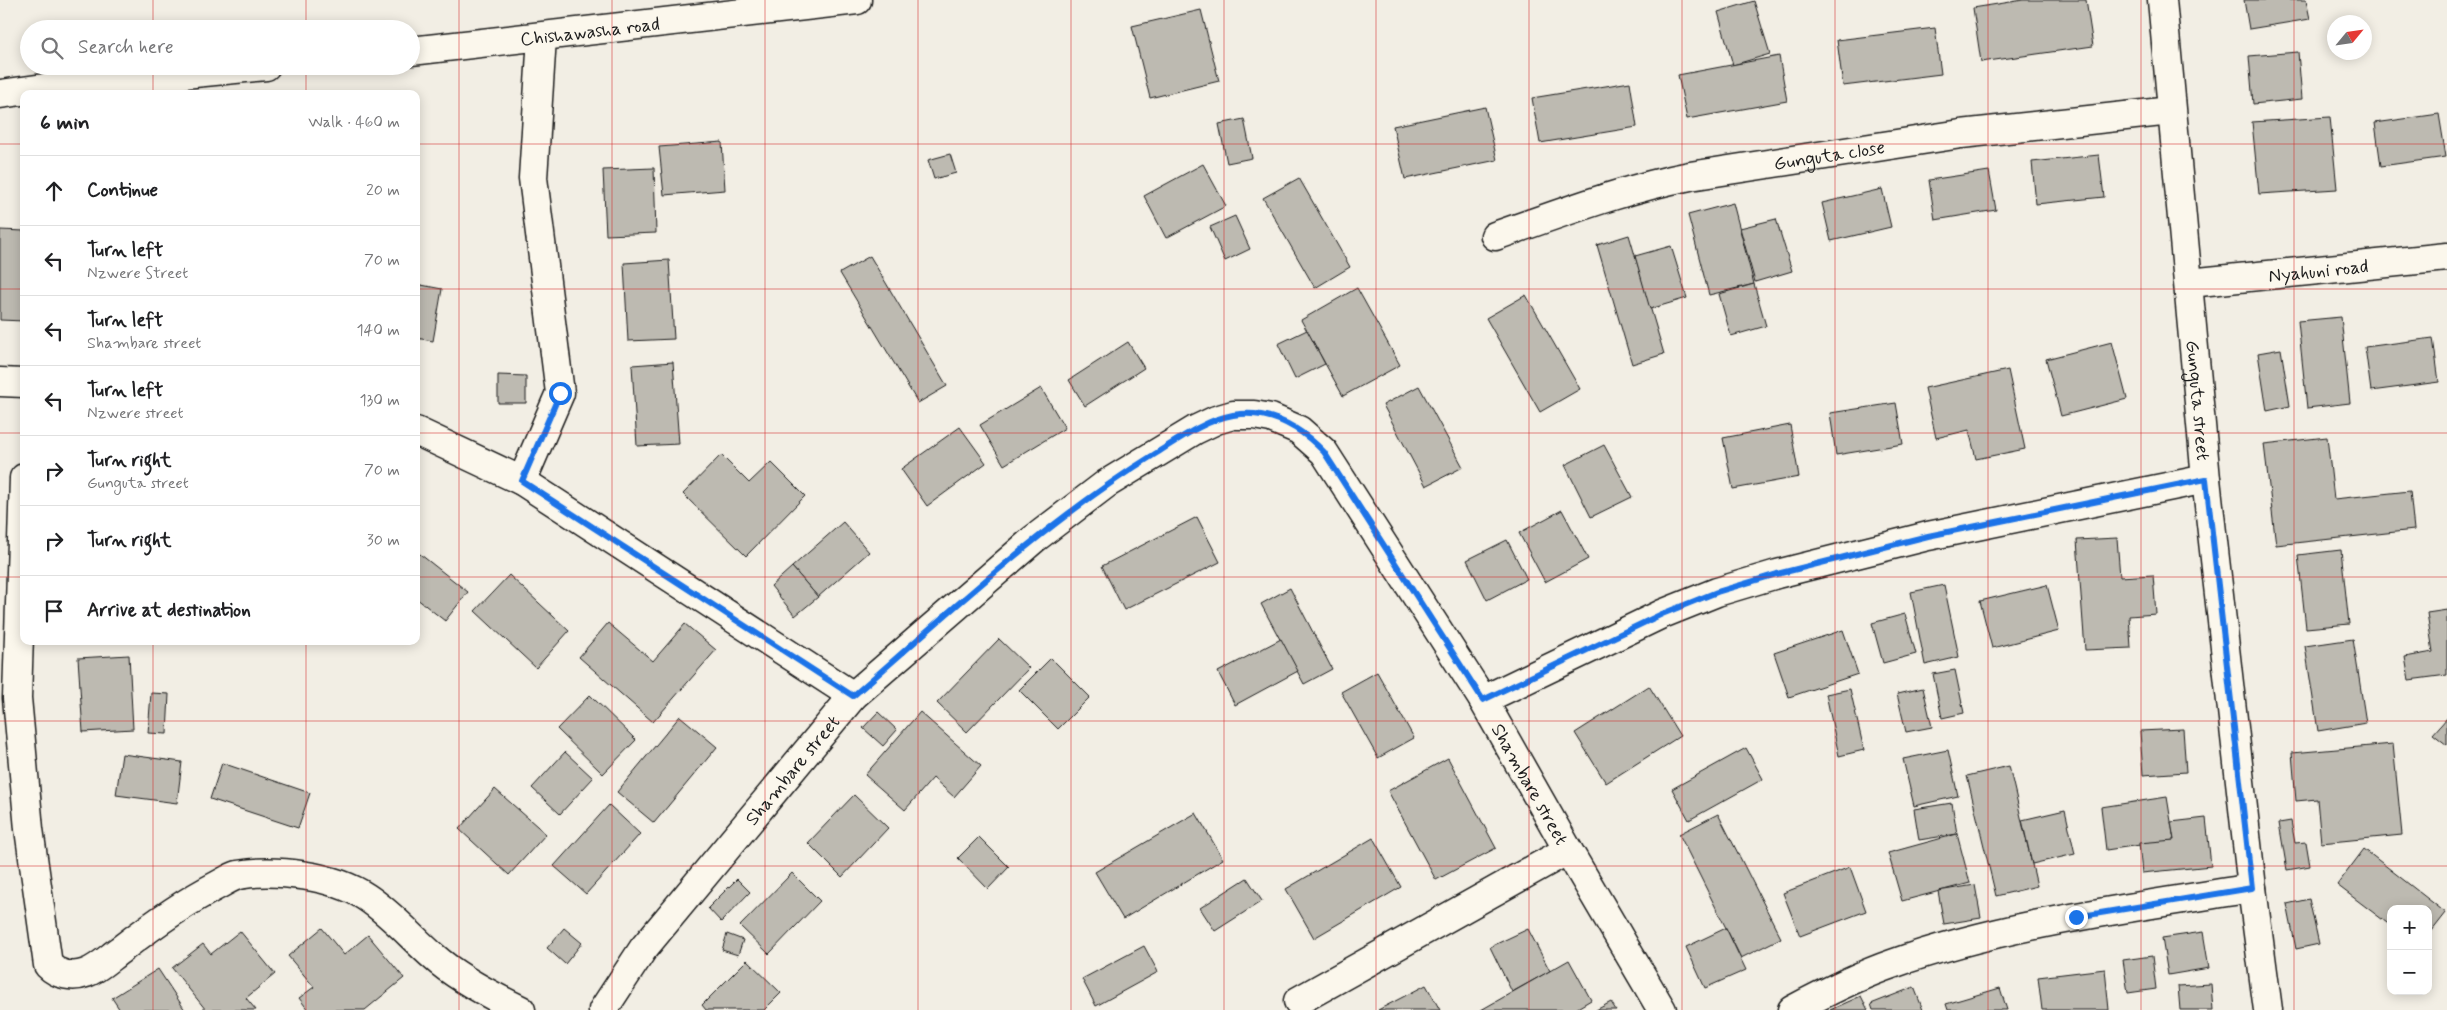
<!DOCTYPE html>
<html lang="en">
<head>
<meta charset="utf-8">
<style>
	:root { --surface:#fff; --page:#f2f2f2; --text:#202124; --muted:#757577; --line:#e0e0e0 }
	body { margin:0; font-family:Mynerve,sans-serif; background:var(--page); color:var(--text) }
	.controls { position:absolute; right:15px; bottom:15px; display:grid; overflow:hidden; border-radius:10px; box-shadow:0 2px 12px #0003 }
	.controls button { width:45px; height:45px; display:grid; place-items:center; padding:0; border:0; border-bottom:1px solid var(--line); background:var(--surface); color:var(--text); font:25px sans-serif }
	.compass { position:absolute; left:2327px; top:15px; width:45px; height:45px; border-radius:50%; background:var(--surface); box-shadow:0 2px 12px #0003; rotate:61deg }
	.stop { position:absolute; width:15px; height:15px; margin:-11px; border:4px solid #1a73e8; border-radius:50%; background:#fff }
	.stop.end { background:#1a73e8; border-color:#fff; box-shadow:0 1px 5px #0008 }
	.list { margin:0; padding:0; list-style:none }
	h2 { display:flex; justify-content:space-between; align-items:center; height:65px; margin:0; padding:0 20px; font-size:21px }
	h2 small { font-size:16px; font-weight:400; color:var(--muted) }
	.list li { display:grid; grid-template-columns:32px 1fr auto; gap:15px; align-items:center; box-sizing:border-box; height:70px; padding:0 20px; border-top:1px solid var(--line) }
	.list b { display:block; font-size:19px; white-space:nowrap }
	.list p { margin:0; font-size:16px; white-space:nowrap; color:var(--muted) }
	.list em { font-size:16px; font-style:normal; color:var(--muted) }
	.icon { flex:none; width:28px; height:28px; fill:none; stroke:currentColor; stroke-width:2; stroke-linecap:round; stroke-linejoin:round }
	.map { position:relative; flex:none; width:2447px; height:1010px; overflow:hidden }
	.search { position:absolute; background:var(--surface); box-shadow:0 2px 12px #0003; left:20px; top:20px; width:400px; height:55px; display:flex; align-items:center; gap:12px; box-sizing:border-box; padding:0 18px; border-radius:28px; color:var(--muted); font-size:19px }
	.panel { position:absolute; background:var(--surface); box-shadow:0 2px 12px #0003; left:20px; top:90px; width:400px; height:555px; border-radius:10px }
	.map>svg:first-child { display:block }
	.building { fill:#bdbab1; stroke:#1c1c1c }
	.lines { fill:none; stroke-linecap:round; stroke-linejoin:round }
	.minor-casing { stroke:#1c1c1c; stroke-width:31 }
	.minor { stroke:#fbf7ec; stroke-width:28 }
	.route { stroke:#1a73e8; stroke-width:6 }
	.grid { fill:none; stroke:#d62828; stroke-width:1; stroke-opacity:0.55 }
	.labels { text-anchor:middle; stroke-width:4; stroke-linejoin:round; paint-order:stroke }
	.street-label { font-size:19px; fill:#1c1c1c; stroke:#fbf7ec }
</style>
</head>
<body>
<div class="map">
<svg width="2447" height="1010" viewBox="0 0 2447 1010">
	<rect width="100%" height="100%" fill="#f2eee4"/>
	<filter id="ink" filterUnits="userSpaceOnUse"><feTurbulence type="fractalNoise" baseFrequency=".02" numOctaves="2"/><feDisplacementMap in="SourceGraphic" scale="10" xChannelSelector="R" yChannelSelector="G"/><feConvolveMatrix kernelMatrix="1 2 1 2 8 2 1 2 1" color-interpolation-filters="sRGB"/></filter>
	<g filter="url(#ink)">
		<g class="building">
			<polygon points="2023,0 2086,0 2093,46 1981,62 1973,8"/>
			<polygon points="2244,0 2306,0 2310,19 2249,29"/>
			<polygon points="1754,1 1770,54 1733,65 1718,12"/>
			<polygon points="1201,10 1219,81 1150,98 1132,26"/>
			<polygon points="1935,28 1941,74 1843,86 1837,40"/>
			<polygon points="2298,52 2302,99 2253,104 2249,56"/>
			<polygon points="1779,56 1787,101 1687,119 1678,75"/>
			<polygon points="1630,82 1637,127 1540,143 1532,98"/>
			<polygon points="1485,107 1497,160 1405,179 1393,126"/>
			<polygon points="2439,114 2446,157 2381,166 2375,123"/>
			<polygon points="2330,117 2337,189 2259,194 2252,122"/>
			<polygon points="1244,119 1252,158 1227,163 1219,124"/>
			<polygon points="722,142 725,190 664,195 659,147"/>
			<polygon points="950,154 956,173 934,179 928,160"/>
			<polygon points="2099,155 2104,197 2036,204 2032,162"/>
			<polygon points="1203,164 1226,206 1166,238 1144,196"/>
			<polygon points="654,168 656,233 606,235 603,170"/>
			<polygon points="1989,171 1996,210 1935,220 1929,180"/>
			<polygon points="1299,178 1350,267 1315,288 1263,198"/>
			<polygon points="1882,189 1891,227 1831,241 1822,203"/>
			<polygon points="1733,203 1754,284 1709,295 1688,215"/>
			<polygon points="1235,216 1250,249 1225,261 1210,227"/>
			<polygon points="1776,219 1792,271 1755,282 1740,228"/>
			<polygon points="0,230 24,231 24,321 0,320"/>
			<polygon points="1629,235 1664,354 1632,364 1597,245"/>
			<polygon points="1671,246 1687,298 1650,309 1635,256"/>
			<polygon points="870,256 947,386 918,403 840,273"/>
			<polygon points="669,260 674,339 628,341 624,263"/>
			<polygon points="416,284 442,289 433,341 416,338"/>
			<polygon points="1754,284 1766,326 1731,336 1719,294"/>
			<polygon points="1357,288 1400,365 1343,396 1301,320"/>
			<polygon points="1526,295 1580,389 1540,412 1486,318"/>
			<polygon points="2341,317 2350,403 2307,408 2298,321"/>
			<polygon points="1307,330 1325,364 1295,379 1278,344"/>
			<polygon points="2433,338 2439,382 2371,391 2365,347"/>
			<polygon points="1128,342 1144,368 1085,406 1069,380"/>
			<polygon points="2112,342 2127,399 2061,416 2046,359"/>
			<polygon points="2281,349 2290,406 2267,411 2258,353"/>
			<polygon points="673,362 679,444 637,446 632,365"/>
			<polygon points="2008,370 2025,449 1976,459 1969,430 1936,438 1925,388"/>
			<polygon points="498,375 526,376 526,403 498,403"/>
			<polygon points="1419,386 1463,467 1426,486 1383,405"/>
			<polygon points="1041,388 1065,428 1004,465 980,425"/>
			<polygon points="1896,403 1903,444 1836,455 1830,413"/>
			<polygon points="1790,425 1799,477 1733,489 1723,438"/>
			<polygon points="960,427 986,463 927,506 901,469"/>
			<polygon points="2327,437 2334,499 2410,491 2414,530 2276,545 2264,444"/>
			<polygon points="1604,445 1632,497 1591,517 1565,465"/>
			<polygon points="721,455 749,483 771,462 805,496 746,556 683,494"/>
			<polygon points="1562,510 1588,559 1545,582 1519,533"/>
			<polygon points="1197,517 1220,562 1124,610 1102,566"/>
			<polygon points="843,522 869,552 818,597 792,567"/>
			<polygon points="2117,538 2120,577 2153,575 2156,614 2129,616 2131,648 2085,650 2077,540"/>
			<polygon points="1507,540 1527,579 1487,600 1467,560"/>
			<polygon points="2341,550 2349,624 2306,628 2298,555"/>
			<polygon points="416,551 468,592 445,621 416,598"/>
			<polygon points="792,567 818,597 795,616 771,586"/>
			<polygon points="509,575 569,631 536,668 475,611"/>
			<polygon points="1944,585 1959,657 1925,665 1911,592"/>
			<polygon points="2047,585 2059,631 1992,648 1980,601"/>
			<polygon points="1290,588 1332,669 1304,684 1261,604"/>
			<polygon points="2447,610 2447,675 2409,680 2405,657 2433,652 2427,613"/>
			<polygon points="1905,614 1916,654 1883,663 1872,623"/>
			<polygon points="608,623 653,661 685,624 716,650 653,722 579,657"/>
			<polygon points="1843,630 1858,674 1789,697 1774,653"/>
			<polygon points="999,639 1029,668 967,732 937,703"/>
			<polygon points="1281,639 1298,671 1235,705 1218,672"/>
			<polygon points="2353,639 2366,723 2318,731 2305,646"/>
			<polygon points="129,655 133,729 83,732 78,658"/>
			<polygon points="1051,658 1090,697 1058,729 1019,690"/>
			<polygon points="1955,670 1964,713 1942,718 1933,674"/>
			<polygon points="1377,672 1414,738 1378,758 1341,692"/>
			<polygon points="1649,686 1680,736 1606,783 1575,733"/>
			<polygon points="1923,688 1932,727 1906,732 1897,694"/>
			<polygon points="1850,689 1864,750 1839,756 1826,694"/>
			<polygon points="151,693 169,694 167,734 148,733"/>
			<polygon points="590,695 636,740 603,774 557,729"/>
			<polygon points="878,712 897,730 883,746 863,728"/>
			<polygon points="920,712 981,766 954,797 933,778 905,810 865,775"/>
			<polygon points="680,716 717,747 654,823 617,792"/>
			<polygon points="2447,718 2447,745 2433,734"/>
			<polygon points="2183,729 2186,772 2143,775 2140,731"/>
			<polygon points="2393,744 2402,835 2321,843 2317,799 2296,801 2292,753"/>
			<polygon points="1746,748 1763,779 1689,820 1672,789"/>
			<polygon points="1948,750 1958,796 1914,806 1903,759"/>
			<polygon points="565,752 593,778 560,814 532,788"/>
			<polygon points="122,754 182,762 177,803 116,795"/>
			<polygon points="1448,758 1496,848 1436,880 1388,791"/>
			<polygon points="222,763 310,793 298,828 210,799"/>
			<polygon points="2009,766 2037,886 1996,896 1967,776"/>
			<polygon points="495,789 546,834 509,875 459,829"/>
			<polygon points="854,795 888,828 842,877 808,843"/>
			<polygon points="2167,797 2174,840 2106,850 2101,807"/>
			<polygon points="1952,803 1957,834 1919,840 1914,809"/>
			<polygon points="609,805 640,834 586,894 554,866"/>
			<polygon points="2065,810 2075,854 2032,864 2022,820"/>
			<polygon points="1196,813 1223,859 1123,919 1095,872"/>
			<polygon points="1718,814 1781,938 1741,958 1679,834"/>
			<polygon points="2206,818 2211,866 2142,873 2139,843 2174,840 2171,822"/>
			<polygon points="2291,821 2295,843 2306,842 2310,866 2287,870 2279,823"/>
			<polygon points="1957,834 1970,883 1902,901 1888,853"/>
			<polygon points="979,837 1009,867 988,889 958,858"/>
			<polygon points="1373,838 1401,887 1314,938 1286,889"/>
			<polygon points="2364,849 2446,913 2428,936 2428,909 2391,909 2391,926 2337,885"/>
			<polygon points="1850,867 1866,911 1800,936 1783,893"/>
			<polygon points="792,873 820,901 769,954 740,926"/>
			<polygon points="1247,878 1262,901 1215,931 1200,908"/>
			<polygon points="737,879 750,892 721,922 708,908"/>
			<polygon points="1975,885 1981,918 1944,924 1938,891"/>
			<polygon points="2309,899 2319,944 2296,949 2287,904"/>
			<polygon points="322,928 344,955 368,935 404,978 365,1010 308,1010 299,998 314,987 288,956"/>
			<polygon points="564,928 582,943 565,964 547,948"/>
			<polygon points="1726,928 1746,970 1705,988 1686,947"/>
			<polygon points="1528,929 1550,971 1512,992 1490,947"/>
			<polygon points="240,931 275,974 246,998 256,1010 206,1010 172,968 203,944 211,954"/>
			<polygon points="2203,932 2209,968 2168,975 2162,938"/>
			<polygon points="727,934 743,940 738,955 722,950"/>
			<polygon points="1144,946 1158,972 1096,1006 1082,979"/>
			<polygon points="2152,956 2156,989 2128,993 2123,960"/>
			<polygon points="747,960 781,993 764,1010 706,1010 702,1005"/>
			<polygon points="1569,960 1591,1000 1574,1010 1481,1010"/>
			<polygon points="158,969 185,1010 120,1010 112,998"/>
			<polygon points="2105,969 2109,1010 2042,1010 2038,977"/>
			<polygon points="2211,984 2213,1010 2180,1010 2178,986"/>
			<polygon points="1426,985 1440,1010 1378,1010"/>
			<polygon points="1914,987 1923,1010 1873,1010 1871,1004"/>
			<polygon points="2000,988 2007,1010 1948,1010 1946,1004"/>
			<polygon points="1861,996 1868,1010 1830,1010"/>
			<polygon points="1611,1002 1616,1010 1596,1010"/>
		</g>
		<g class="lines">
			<g class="minor-casing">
				<g id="minor">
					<path id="s1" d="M2162,0L2206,479L2252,888L2268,1010"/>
					<path id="s2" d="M411,51L857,0"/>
					<polyline points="0,94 51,87 266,66"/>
					<path id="s3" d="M1495,236C1559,214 1623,189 1690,176L1961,134L2171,111"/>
					<path id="s4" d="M2189,283L2447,257"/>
					<polyline points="0,382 24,383"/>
					<polyline points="416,431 522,481 853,696"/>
					<path d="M24,478L17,698L29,829L48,965C58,975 73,978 86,973C98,969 110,957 120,950C151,926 183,903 218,885C224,882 231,877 238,875C275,868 335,876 366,897C392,914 411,937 434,957C456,977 494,997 521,1010"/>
					<polyline points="522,481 560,393 533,178 542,37"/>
					<polyline points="1483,700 1662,614 1717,592 1777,574 1928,536 2206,479"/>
					<polyline points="1298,1001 1568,850"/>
					<path id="s5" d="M603,1010L643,949L853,696L1034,539L1106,484L1195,430L1216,420L1233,415H1254L1271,418L1299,430L1324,452L1483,700L1568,850L1662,1010"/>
					<path d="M1792,1010C1824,993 1857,976 1892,964C2007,923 2131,908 2252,888"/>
				</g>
			</g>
			<use href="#minor" class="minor"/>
		</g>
	</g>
	<g class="lines" filter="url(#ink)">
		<path class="route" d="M560,393L522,481L853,696C951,611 1045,522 1155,454C1179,439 1205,420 1233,415C1269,409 1300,427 1324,452L1483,700L1662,614L1717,592L1777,574L1928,536L2206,479L2252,888L2076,917"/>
	</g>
	<path class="grid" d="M153,0V29M306,0V29M459,0V1010M612,0V1010M765,0V1010M918,0V1010M1071,0V1010M1224,0V1010M1376,0V1010M1529,0V1010M1682,0V1010M1835,0V1010M1988,0V1010M2141,0V1010M2294,0V1010M153,66V94M306,66V94M0,144H24M416,144H2447M0,289H24M416,289H2447M0,433H24M416,433H2447M0,577H24M416,577H2447M153,641V1010M306,641V1010M0,721H2447M0,866H2447"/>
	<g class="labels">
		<g class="street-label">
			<text dy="7" stroke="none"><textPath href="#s2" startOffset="180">Chishawasha road</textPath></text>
			<text dy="7" stroke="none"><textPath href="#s3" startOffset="345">Gunguta close</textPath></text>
			<text dy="7" stroke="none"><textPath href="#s4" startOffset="130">Nyahuni road</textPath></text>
			<text dy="7" stroke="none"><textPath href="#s1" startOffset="402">Gunguta street</textPath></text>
			<text dy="7" stroke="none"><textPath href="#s5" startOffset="306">Shambare street</textPath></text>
			<text dy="7" stroke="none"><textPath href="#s5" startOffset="1370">Shambare street</textPath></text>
		</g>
	</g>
</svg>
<div class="controls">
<button>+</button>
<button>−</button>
</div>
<svg class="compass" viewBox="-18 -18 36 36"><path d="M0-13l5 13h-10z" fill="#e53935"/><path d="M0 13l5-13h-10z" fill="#757577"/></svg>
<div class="stop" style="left:560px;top:393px"></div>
<div class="stop end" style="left:2076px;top:917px"></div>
<div class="search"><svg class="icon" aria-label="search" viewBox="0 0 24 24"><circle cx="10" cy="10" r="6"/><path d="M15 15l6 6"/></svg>Search here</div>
<section class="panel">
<h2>6 min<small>Walk · 460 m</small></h2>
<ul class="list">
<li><svg class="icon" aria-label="ahead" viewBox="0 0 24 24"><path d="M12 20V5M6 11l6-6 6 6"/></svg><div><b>Continue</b></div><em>20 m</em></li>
<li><svg class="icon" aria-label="left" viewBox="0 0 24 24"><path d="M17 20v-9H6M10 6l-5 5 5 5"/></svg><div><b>Turn left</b><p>Nzwere Street</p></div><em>70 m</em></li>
<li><svg class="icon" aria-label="left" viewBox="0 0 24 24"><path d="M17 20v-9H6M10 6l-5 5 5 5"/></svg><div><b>Turn left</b><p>Shambare street</p></div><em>140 m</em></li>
<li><svg class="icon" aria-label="left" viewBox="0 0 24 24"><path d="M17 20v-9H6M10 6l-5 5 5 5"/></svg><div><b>Turn left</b><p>Nzwere street</p></div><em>130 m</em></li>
<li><svg class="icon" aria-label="right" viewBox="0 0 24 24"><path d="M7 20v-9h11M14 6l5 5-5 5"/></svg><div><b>Turn right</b><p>Gunguta street</p></div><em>70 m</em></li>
<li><svg class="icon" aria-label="right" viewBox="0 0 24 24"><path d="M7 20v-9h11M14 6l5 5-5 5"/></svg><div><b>Turn right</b></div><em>30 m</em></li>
<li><svg class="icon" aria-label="arrive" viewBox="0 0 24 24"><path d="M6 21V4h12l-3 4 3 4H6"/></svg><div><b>Arrive at destination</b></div></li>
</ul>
</section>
</div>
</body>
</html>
